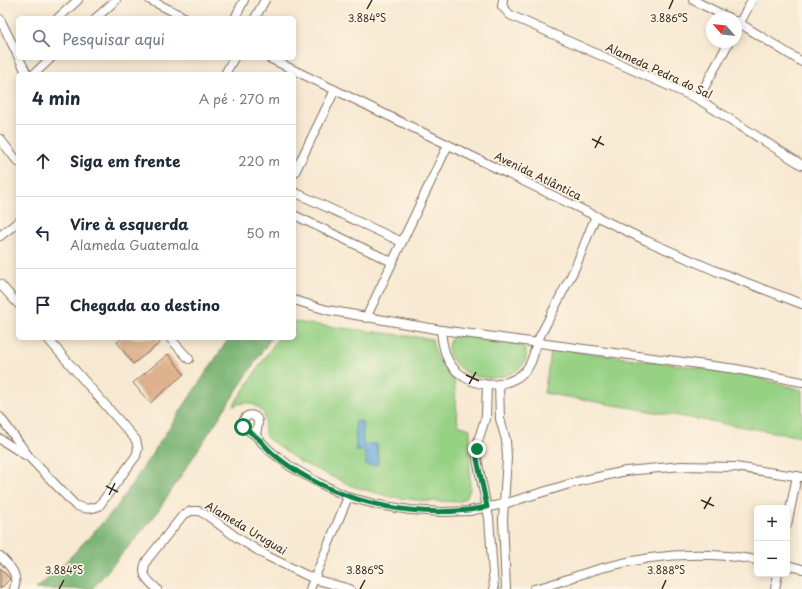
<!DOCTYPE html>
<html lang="pt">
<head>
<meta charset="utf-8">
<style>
	:root { --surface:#fff; --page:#f6f6f7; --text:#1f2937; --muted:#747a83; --line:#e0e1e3 }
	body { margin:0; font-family:"Playpen Sans",sans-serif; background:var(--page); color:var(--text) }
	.controls { position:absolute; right:12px; bottom:12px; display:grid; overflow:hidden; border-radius:6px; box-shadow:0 2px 10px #0003 }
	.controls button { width:36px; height:36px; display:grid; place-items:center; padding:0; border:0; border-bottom:1px solid var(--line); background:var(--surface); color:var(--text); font:20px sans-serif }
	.compass { position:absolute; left:706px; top:12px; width:36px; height:36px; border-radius:50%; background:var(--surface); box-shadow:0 2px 10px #0003; rotate:298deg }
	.stop { position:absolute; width:12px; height:12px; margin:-9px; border:3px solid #0b8043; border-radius:50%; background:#fff }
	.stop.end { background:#0b8043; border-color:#fff; box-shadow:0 1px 4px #0008 }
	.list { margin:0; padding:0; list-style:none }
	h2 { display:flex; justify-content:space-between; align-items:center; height:52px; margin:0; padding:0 16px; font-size:17px }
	h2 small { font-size:13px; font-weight:400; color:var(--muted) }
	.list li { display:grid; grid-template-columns:26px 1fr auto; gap:12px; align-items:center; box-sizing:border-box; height:72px; padding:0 16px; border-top:1px solid var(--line) }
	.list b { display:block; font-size:15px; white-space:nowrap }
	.list p { margin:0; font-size:13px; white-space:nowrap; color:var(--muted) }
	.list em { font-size:13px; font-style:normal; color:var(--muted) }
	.icon { flex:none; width:22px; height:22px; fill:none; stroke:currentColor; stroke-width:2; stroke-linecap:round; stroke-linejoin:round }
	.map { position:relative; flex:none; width:802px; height:589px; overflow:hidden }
	.search { position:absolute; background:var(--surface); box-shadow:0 2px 10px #0003; left:16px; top:16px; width:280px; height:44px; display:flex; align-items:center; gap:10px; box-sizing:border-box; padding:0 14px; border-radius:6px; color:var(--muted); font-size:15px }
	.panel { position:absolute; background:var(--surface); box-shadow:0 2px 10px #0003; left:16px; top:72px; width:280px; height:268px; border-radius:6px }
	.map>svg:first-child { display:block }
	.green { fill:#96d184; stroke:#687e51 }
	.forest { fill:#78b372; stroke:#5a6e48 }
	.water { fill:#67a9db; stroke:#516a7c }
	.building { fill:#deb18d }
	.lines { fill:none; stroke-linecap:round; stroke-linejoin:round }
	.minor-casing { stroke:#7d6d5d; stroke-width:10 }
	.minor { stroke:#fff; stroke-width:8 }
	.route { stroke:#0b8043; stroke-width:5 }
	.ticks { fill:none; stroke:#3b2a1e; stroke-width:1.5 }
	.labels { text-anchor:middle; stroke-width:3.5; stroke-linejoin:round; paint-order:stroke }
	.street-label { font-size:11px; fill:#3b2a1e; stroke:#fcf5e5 }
	.ticks-label { font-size:10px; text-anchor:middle; fill:#3b2a1e; stroke:#fcf5e5; stroke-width:3.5; stroke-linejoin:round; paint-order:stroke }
</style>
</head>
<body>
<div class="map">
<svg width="802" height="589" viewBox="0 0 802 589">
	<rect width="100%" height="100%" fill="#fcf5e5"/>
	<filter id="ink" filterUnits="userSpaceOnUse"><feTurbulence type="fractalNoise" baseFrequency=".025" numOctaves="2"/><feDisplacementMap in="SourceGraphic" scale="8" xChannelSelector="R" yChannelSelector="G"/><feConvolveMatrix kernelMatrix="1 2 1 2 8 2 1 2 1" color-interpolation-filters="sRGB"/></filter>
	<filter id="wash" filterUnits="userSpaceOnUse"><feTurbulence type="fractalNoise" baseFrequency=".012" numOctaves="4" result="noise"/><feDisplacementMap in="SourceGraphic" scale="16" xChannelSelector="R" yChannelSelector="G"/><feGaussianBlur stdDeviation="0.9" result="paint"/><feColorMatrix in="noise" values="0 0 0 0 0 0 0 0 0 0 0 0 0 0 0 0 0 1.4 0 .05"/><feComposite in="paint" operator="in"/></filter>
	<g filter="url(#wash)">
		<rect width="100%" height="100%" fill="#f8e9d2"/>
		<g class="green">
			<path d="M294,322L432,339C435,356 440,366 454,378L458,425L470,429V489L467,497L459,502L426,501L391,497L355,487L300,462L266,437C264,432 265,420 264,413C252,402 248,400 233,406L278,338H294Z"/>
			<path d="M456,335L518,342C548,366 489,393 460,368C455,364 451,359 449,353C447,345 448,340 456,335Z"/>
			<polygon points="552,348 745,374 802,390 802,437 544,393"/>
		</g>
		<polygon class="forest" points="229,338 271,338 154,517 92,589 36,589 61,567 116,508"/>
		<polygon class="water" points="362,421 363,444 377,444 378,465 366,465 365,451 356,451 355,422"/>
		<g id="blocks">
			<g class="building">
				<polygon points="122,338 157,338 160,343 133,364 117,342"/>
				<polygon points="168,354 184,374 150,403 133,383"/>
				<polygon points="0,568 10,579 0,589"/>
			</g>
		</g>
	</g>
	<g filter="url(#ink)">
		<use href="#blocks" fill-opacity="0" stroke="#7d6d5d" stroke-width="1"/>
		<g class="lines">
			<g class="minor-casing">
				<g id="minor">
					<polyline points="150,0 186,18"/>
					<polyline points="503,0 502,6 510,15 698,99 802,165"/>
					<polyline points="693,0 729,18"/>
					<polyline points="58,18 78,0"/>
					<polyline points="96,18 116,0"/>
					<polyline points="235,18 244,0"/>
					<polyline points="255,18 265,0"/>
					<polyline points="0,19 18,56"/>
					<polyline points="736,21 802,62"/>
					<polyline points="736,30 752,0"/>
					<polyline points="19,58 27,74"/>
					<polyline points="269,58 647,241 716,271 802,304"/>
					<polyline points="34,74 51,58"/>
					<polyline points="225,74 234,58"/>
					<polyline points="698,99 729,42"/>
					<polyline points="0,139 18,162"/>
					<polyline points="294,174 335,90"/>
					<polyline points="294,192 402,242"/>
					<polyline points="294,215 392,262"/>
					<polyline points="0,236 18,222"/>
					<polyline points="0,284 18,304"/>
					<polyline points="294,300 327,310 441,330 736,369 802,382"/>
					<polyline points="366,318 448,145"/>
					<path d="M441,330C443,353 448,371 472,381C489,388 512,385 525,371C534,362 533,351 538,340C550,317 562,293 574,270C582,252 588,234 596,216"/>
					<polyline points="170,338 189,359"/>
					<polyline points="499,384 500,419 506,440 507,458 503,519 506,589"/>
					<polyline points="487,385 486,416 478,441 477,459 489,518 494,589"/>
					<path d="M0,417L30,458L75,505C84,509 89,510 99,506L136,456L138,449L136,440L47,338"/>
					<path d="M256,436C256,432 258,427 258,422C257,412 241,413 243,427L256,436L269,450L291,467L317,482L348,497L379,505L410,510L442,512L469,511L504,504L576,482L626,471L682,466L735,467L802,477"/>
					<polyline points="0,439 25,455"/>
					<polyline points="787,525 797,476"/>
					<path d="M0,556C10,567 19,573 14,589"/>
					<polyline points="787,565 802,569"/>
					<path d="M157,589C146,579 140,574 147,560L183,515L191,511H199L208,516L236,537L267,556L314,579L350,589"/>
					<polyline points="310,589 348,497"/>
					<path d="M534,589C557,584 579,574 602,568C652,554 706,551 757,560"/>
					<polyline points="775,589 778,574"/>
				</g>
			</g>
			<use href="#minor" class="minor"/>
		</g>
	</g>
	<g class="lines" filter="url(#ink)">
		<path class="route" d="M243,427C247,431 251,432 255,436C260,439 264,445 268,449C274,455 282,461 289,466C345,505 421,520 487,507L477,459V449"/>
	</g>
	<path class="ticks" d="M367,9L372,0M669,9L673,0M592,139L604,145M595,148L601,136M466,375L479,381M469,384L476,372M106,486L118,492M109,495L115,483M701,500L714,506M704,509L711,497M59,589L64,580M360,589L365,580M662,589L666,580"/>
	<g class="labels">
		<g class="street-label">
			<text transform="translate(659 71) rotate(25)" y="4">Alameda Pedra do Sal</text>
			<text transform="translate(538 176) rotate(26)" y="4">Avenida Atlântica</text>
			<text transform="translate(246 528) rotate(31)" y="4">Alameda Uruguai</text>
		</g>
	</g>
	<g class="ticks-label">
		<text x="367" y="22">3.884°S</text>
		<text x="669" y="22">3.886°S</text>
		<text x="64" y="574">3.884°S</text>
		<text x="365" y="574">3.886°S</text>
		<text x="666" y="574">3.888°S</text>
	</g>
</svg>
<div class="controls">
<button>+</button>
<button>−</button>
</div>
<svg class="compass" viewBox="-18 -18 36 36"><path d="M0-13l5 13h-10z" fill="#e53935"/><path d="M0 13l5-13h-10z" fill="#747a83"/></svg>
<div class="stop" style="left:243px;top:427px"></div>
<div class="stop end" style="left:477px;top:449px"></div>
<div class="search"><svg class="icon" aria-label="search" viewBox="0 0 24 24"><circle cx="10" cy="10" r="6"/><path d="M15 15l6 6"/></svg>Pesquisar aqui</div>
<section class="panel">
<h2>4 min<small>A pé · 270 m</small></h2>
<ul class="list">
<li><svg class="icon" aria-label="ahead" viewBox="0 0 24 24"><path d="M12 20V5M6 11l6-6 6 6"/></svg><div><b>Siga em frente</b></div><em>220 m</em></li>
<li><svg class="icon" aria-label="left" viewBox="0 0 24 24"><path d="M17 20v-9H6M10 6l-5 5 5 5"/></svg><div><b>Vire à esquerda</b><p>Alameda Guatemala</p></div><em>50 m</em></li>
<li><svg class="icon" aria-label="arrive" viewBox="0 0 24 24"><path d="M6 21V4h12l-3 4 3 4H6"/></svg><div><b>Chegada ao destino</b></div></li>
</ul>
</section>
</div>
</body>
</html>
